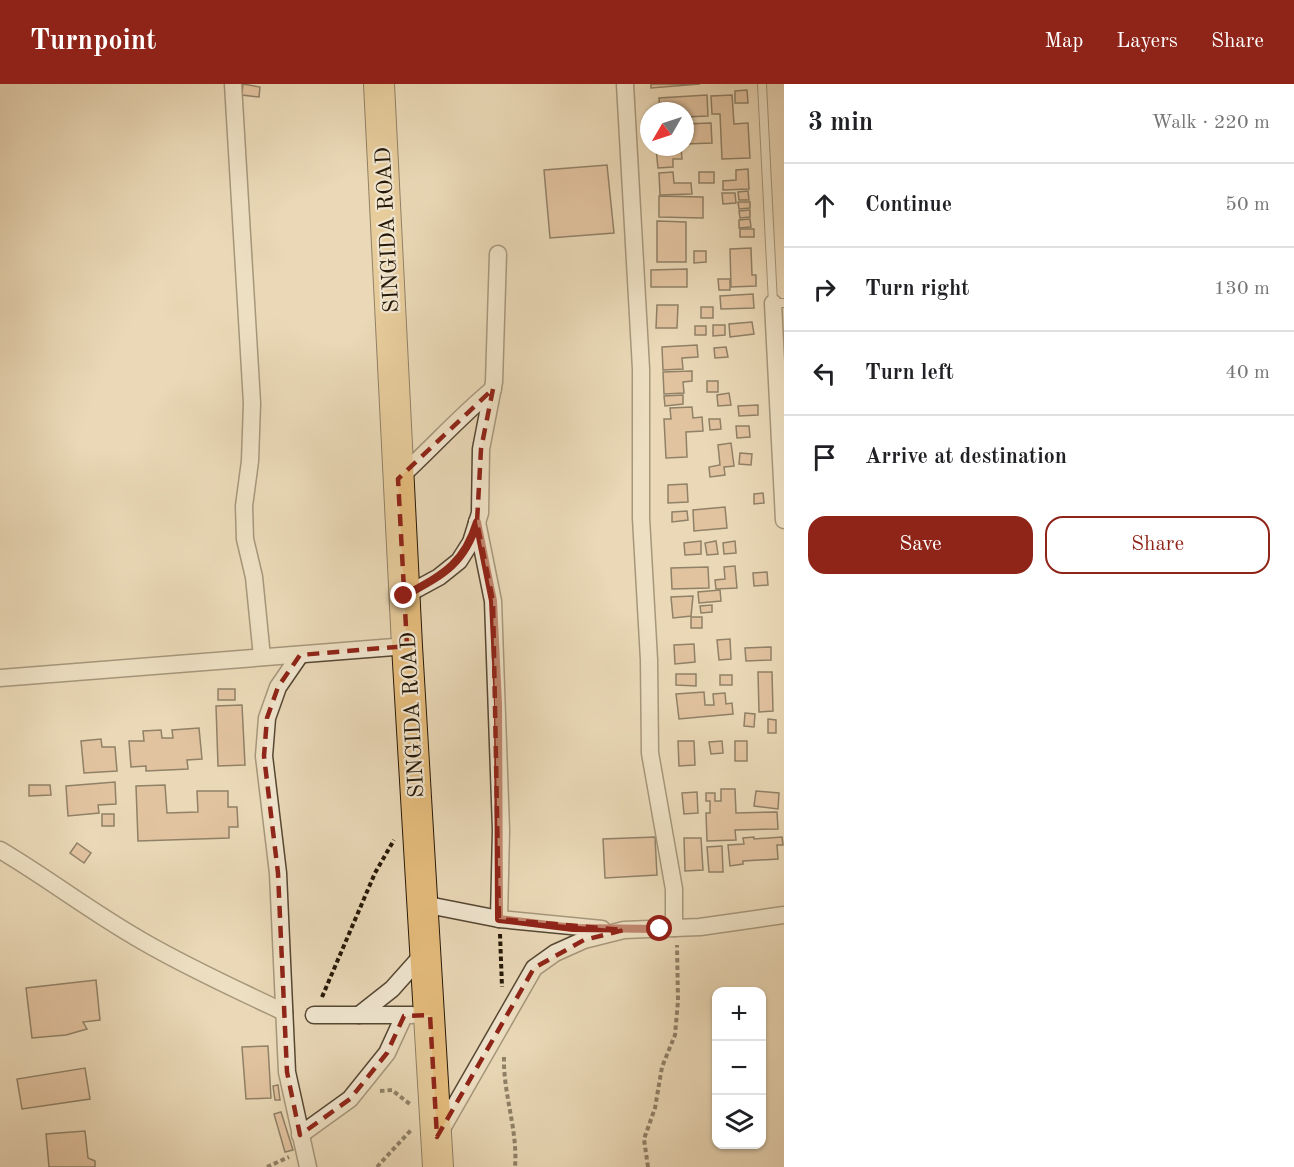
<!DOCTYPE html>
<html lang="en">
<head>
<meta charset="utf-8">
<style>
	:root { --surface:#fff; --page:#f6f6f6; --text:#202124; --muted:#757577; --line:#e0e0e0; --accent:#8f2418 }
	body { margin:0; font-family:"Old Standard TT",serif; background:var(--page); color:var(--text) }
	.controls { position:absolute; right:18px; bottom:18px; display:grid; overflow:hidden; border-radius:12px; box-shadow:0 2px 4px #0004 }
	.controls button { width:54px; height:54px; display:grid; place-items:center; padding:0; border:0; border-bottom:2px solid var(--line); background:var(--surface); color:var(--text); font:30px sans-serif }
	.compass { position:absolute; left:640px; top:18px; width:54px; height:54px; border-radius:50%; background:var(--surface); box-shadow:0 2px 4px #0004; rotate:231deg }
	.stop { position:absolute; width:18px; height:18px; margin:-14px; border:4px solid #8f2418; border-radius:50%; background:#fff }
	.stop.end { background:#8f2418; border-color:#fff; box-shadow:0 2px 6px #0008 }
	.list { margin:0; padding:0; list-style:none }
	h2 { display:flex; justify-content:space-between; align-items:center; height:78px; margin:0; padding:0 24px; font-size:26px }
	h2 small { font-size:20px; font-weight:400; color:var(--muted) }
	.list li { display:grid; grid-template-columns:39px 1fr auto; gap:18px; align-items:center; box-sizing:border-box; height:84px; padding:0 24px; border-top:2px solid var(--line) }
	.list b { display:block; font-size:22px; white-space:nowrap }
	.list em { font-size:20px; font-style:normal; color:var(--muted) }
	.actions { display:flex; gap:12px; padding:18px 24px }
	.actions a { flex:1; padding:14px 0; border:2px solid var(--accent); border-radius:18px; text-align:center; font-size:21px; color:var(--accent) }
	.actions .main { background:var(--accent); color:#fff }
	.icon { flex:none; width:33px; height:33px; fill:none; stroke:currentColor; stroke-width:2; stroke-linecap:round; stroke-linejoin:round }
	.map { position:relative; flex:none; width:784px; height:1083px; overflow:hidden }
	header { display:flex; align-items:center; gap:36px; box-sizing:border-box; height:84px; padding:0 30px; background:var(--accent); color:#fff }
	header strong { font-size:28px }
	nav { display:flex; gap:33px; margin-inline-start:auto; font-size:21px }
	main { display:flex }
	aside { flex:1; background:var(--surface) }
	.map>svg:first-child { display:block }
	.building { fill:#daa985; stroke:#241707; stroke-width:1.5 }
	.lines { fill:none; stroke-linecap:round; stroke-linejoin:round }
	.lane-casing { stroke:#564733; stroke-width:10 }
	.street-casing { stroke:#564733; stroke-width:19 }
	.highway-casing { stroke:#241707; stroke-width:32 }
	.path { stroke:#241707; stroke-width:4; stroke-dasharray:4.5 3; stroke-linecap:butt }
	.lane { stroke:#f1e6d0; stroke-width:8 }
	.street { stroke:#f1e6d0; stroke-width:16 }
	.highway { stroke:#e5bc7c; stroke-width:30 }
	.route { stroke:#8f2418; stroke-width:8 }
	.marked { fill:none; stroke:#8f2418; stroke-width:4.5; stroke-dasharray:12 8; stroke-linejoin:round }
	.labels { text-anchor:middle; stroke-width:4.5; stroke-linejoin:round; paint-order:stroke }
	.street-label { font-size:22px; fill:#241707; stroke:#f1e6d0 }
</style>
</head>
<body>
<header>
<strong>Turnpoint</strong>
<nav><a>Map</a><a>Layers</a><a>Share</a></nav>
</header>
<main>
<div class="map">
<svg width="784" height="1083" viewBox="0 0 784 1083">
	<rect width="100%" height="100%" fill="#ead8b7"/>
	<filter id="stains"><feTurbulence type="fractalNoise" baseFrequency=".00333" numOctaves="4"/><feColorMatrix values="0 0 0 0 .2 0 0 0 0 .09 0 0 0 0 .02 0 0 0 .5 -.17"/></filter>
	<radialGradient id="worn" r=".72"><stop offset=".6" stop-color="#630" stop-opacity="0"/><stop offset="1" stop-color="#630" stop-opacity=".3"/></radialGradient>
	<g class="building">
		<polygon points="243,0 260,3 259,13 242,11"/>
		<polygon points="651,0 700,0 651,4"/>
		<polygon points="747,6 748,19 735,19 735,7"/>
		<polygon points="707,11 708,32 685,33 685,27 660,27 659,14"/>
		<polygon points="732,11 734,40 748,39 750,74 722,75 720,30 712,30 711,12"/>
		<polygon points="711,39 712,59 685,60 685,40"/>
		<polygon points="681,63 682,75 673,75 673,83 658,84 656,65"/>
		<polygon points="607,81 614,149 550,154 544,86"/>
		<polygon points="748,85 749,105 723,106 723,97 736,96 736,86"/>
		<polygon points="673,88 674,99 691,99 692,110 660,111 659,89"/>
		<rect x="699" y="88" width="15" height="11"/>
		<polygon points="748,107 749,116 739,116 738,108"/>
		<polygon points="722,109 735,109 736,119 723,120"/>
		<polygon points="659,112 703,113 703,134 659,133"/>
		<polygon points="738,118 750,118 750,124 739,125"/>
		<polygon points="750,126 750,133 740,134 739,127"/>
		<polygon points="750,135 751,143 739,144 739,136"/>
		<polygon points="657,137 686,138 686,178 657,178"/>
		<rect x="740" y="145" width="14" height="8"/>
		<polygon points="751,164 752,191 756,191 756,202 731,203 730,165"/>
		<polygon points="694,167 706,167 706,178 694,179"/>
		<polygon points="687,185 687,203 651,203 651,186"/>
		<polygon points="718,195 730,195 730,206 719,206"/>
		<polygon points="753,210 754,224 721,225 720,212"/>
		<polygon points="657,221 678,221 677,244 656,244"/>
		<rect x="701" y="223" width="12" height="11"/>
		<polygon points="752,238 754,250 730,253 729,240"/>
		<polygon points="713,241 725,241 725,251 713,252"/>
		<rect x="695" y="242" width="11" height="9"/>
		<polygon points="697,261 698,273 682,274 683,285 663,286 662,263"/>
		<polygon points="726,263 728,273 715,274 714,264"/>
		<polygon points="692,287 692,297 683,298 684,309 664,310 663,288"/>
		<rect x="707" y="297" width="11" height="11"/>
		<polygon points="729,309 731,321 718,322 717,311"/>
		<polygon points="683,311 683,320 665,322 664,312"/>
		<polygon points="758,321 758,331 739,332 738,322"/>
		<polygon points="692,323 693,334 702,333 703,347 686,348 687,373 666,374 664,335 671,335 670,324"/>
		<polygon points="709,335 720,335 721,345 710,346"/>
		<polygon points="736,342 749,342 750,353 737,354"/>
		<polygon points="731,359 734,382 724,383 725,391 710,393 709,383 720,381 718,361"/>
		<polygon points="740,369 752,370 751,381 739,380"/>
		<polygon points="687,400 688,418 668,419 668,401"/>
		<polygon points="763,409 764,419 754,420 754,410"/>
		<polygon points="725,423 727,444 694,447 693,426"/>
		<polygon points="687,427 688,436 672,438 672,428"/>
		<polygon points="701,457 701,470 685,471 684,459"/>
		<polygon points="716,457 718,470 707,471 705,459"/>
		<polygon points="735,457 736,469 724,470 723,459"/>
		<polygon points="735,482 737,504 716,505 715,496 725,495 724,483"/>
		<polygon points="708,483 709,504 672,505 671,484"/>
		<polygon points="767,488 768,501 754,502 753,489"/>
		<polygon points="720,506 721,517 699,519 698,508"/>
		<polygon points="693,512 691,532 673,534 671,513"/>
		<polygon points="712,521 712,528 701,529 700,522"/>
		<rect x="691" y="533" width="11" height="11"/>
		<polygon points="730,555 731,575 719,576 717,556"/>
		<polygon points="694,560 695,578 675,580 674,561"/>
		<polygon points="771,563 771,576 746,577 745,564"/>
		<polygon points="758,588 772,588 773,627 759,628"/>
		<polygon points="676,590 696,590 696,602 676,601"/>
		<rect x="720" y="591" width="12" height="10"/>
		<rect x="218" y="605" width="17" height="11"/>
		<polygon points="704,608 705,621 714,621 713,610 725,609 726,620 732,619 733,630 679,635 676,610"/>
		<polygon points="242,621 245,681 218,682 216,622"/>
		<polygon points="745,629 755,630 754,643 744,642"/>
		<polygon points="768,635 776,636 776,649 768,649"/>
		<polygon points="199,644 202,675 187,676 188,685 146,687 146,682 131,683 129,657 144,657 143,647 161,646 162,654 173,654 172,646"/>
		<polygon points="101,655 102,663 115,663 117,687 84,689 81,657"/>
		<polygon points="678,657 694,657 695,681 679,682"/>
		<polygon points="722,657 723,669 711,670 709,658"/>
		<rect x="735" y="657" width="12" height="20"/>
		<polygon points="115,698 116,720 98,721 99,729 68,732 66,702"/>
		<polygon points="29,701 50,701 51,711 29,712"/>
		<polygon points="165,701 167,729 198,728 197,707 228,707 228,723 237,723 238,743 229,743 229,754 138,757 136,702"/>
		<polygon points="721,705 735,705 736,729 777,728 778,745 735,746 736,756 707,757 706,729 710,729 710,717 706,717 706,709 715,709 715,717 721,717"/>
		<polygon points="756,707 779,709 778,725 754,722"/>
		<polygon points="697,708 698,729 684,730 682,709"/>
		<rect x="102" y="730" width="12" height="12"/>
		<polygon points="655,753 657,791 605,794 603,755"/>
		<polygon points="754,753 754,755 782,753 783,761 777,761 778,775 743,777 743,780 730,782 728,761 744,760 743,754"/>
		<polygon points="684,754 701,754 703,786 685,787"/>
		<polygon points="77,759 91,769 84,779 70,769"/>
		<polygon points="722,762 723,788 709,788 707,763"/>
		<polygon points="96,896 100,936 83,938 87,945 66,951 32,954 26,904"/>
		<polygon points="268,962 271,1014 246,1015 242,963"/>
		<polygon points="85,984 90,1015 22,1025 17,995"/>
		<polygon points="278,1001 280,1016 275,1016 273,1002"/>
		<polygon points="281,1028 293,1066 285,1068 274,1030"/>
		<polygon points="85,1047 88,1074 95,1077 95,1083 49,1083 46,1050"/>
	</g>
	<g class="lines">
		<g class="lane-casing">
			<polyline id="lane" points="762,0 773,219 784,219"/>
		</g>
		<g class="street-casing">
			<g id="street">
				<polyline points="233,0 252,319 250,377 244,422 245,455 254,493 262,573"/>
				<polyline points="625,0 641,285 641,434 649,576 650,669 674,805 674,844"/>
				<polyline points="773,219 784,436"/>
				<path d="M398,395C431,365 459,333 493,305"/>
				<polyline points="477,438 493,517 501,746 499,835"/>
				<polyline points="404,512 439,493 459,477 471,458 480,429 481,365 494,298 498,170"/>
				<polyline points="300,571 278,603 267,634 264,672 278,789 287,988 308,1083"/>
				<polyline points="0,594 407,562"/>
				<path d="M0,766C49,795 94,830 144,858C189,884 237,906 284,928"/>
				<polyline points="423,820 499,835 602,845"/>
				<polyline points="314,931 412,931"/>
				<polyline points="359,931 392,905 425,868"/>
				<polyline points="440,1048 534,884 555,869 584,856 624,846 700,843 784,831"/>
				<polyline points="300,1051 350,1015 387,969 404,932"/>
			</g>
		</g>
		<g class="highway-casing">
			<polyline id="highway" points="379,0 407,562 438,1083"/>
		</g>
		<g class="path">
			<polyline points="500,850 502,903"/>
			<polyline points="322,913 375,789 394,756"/>
			<path d="M504,973C503,1010 518,1046 515,1083"/>
			<polyline points="380,1007 392,1006 411,1021"/>
			<polyline points="267,1083 289,1073"/>
			<polyline points="377,1083 411,1046"/>
			<polyline points="648,1083 644,1055 655,1024 662,983 675,951 678,917 677,861"/>
		</g>
		<use href="#lane" class="lane"/>
		<use href="#street" class="street"/>
		<use href="#highway" class="highway"/>
	</g>
	<g class="lines">
		<path class="route" d="M404,512C442,491 464,481 477,438L493,517L498,620L499,835L573,844L660,845"/>
	</g>
	<path d="M0 0H784V1083H0ZM493,305L481,365L477,438L493,517L499,835L624,846L584,856L534,884L437,1053L430,931L404,932L387,969L350,1015L300,1051L287,988L278,789L264,672L267,634L278,603L300,571L407,562L398,395Z" fill="#ead8b7" fill-opacity=".55" fill-rule="evenodd"/>
	<path class="marked" d="M493,305L481,365L477,438L493,517L499,835L624,846L584,856L534,884L437,1053L430,931L404,932L387,969L350,1015L300,1051L287,988L278,789L264,672L267,634L278,603L300,571L407,562L398,395Z"/>
	<g class="labels">
		<g class="street-label">
			<text transform="translate(386 146) rotate(-93)" y="8">SINGIDA ROAD</text>
			<text transform="translate(411 631) rotate(-93)" y="8">SINGIDA ROAD</text>
		</g>
	</g>
	<rect width="100%" height="100%" filter="url(#stains)"/>
	<rect width="100%" height="100%" fill="url(#worn)"/>
</svg>
<div class="controls">
<button>+</button>
<button>−</button>
<button><svg class="icon" aria-label="layers" viewBox="0 0 24 24"><path d="M12 4l9 5-9 5-9-5zM3 14l9 5 9-5"/></svg></button>
</div>
<svg class="compass" viewBox="-18 -18 36 36"><path d="M0-13l5 13h-10z" fill="#e53935"/><path d="M0 13l5-13h-10z" fill="#757577"/></svg>
<div class="stop" style="left:660px;top:845px"></div>
<div class="stop end" style="left:404px;top:512px"></div>
</div>
<aside>
<h2>3 min<small>Walk · 220 m</small></h2>
<ul class="list">
<li><svg class="icon" aria-label="ahead" viewBox="0 0 24 24"><path d="M12 20V5M6 11l6-6 6 6"/></svg><div><b>Continue</b></div><em>50 m</em></li>
<li><svg class="icon" aria-label="right" viewBox="0 0 24 24"><path d="M7 20v-9h11M14 6l5 5-5 5"/></svg><div><b>Turn right</b></div><em>130 m</em></li>
<li><svg class="icon" aria-label="left" viewBox="0 0 24 24"><path d="M17 20v-9H6M10 6l-5 5 5 5"/></svg><div><b>Turn left</b></div><em>40 m</em></li>
<li><svg class="icon" aria-label="arrive" viewBox="0 0 24 24"><path d="M6 21V4h12l-3 4 3 4H6"/></svg><div><b>Arrive at destination</b></div></li>
</ul>
<div class="actions"><a class="main">Save</a><a>Share</a></div>
</aside>
</main>
</body>
</html>
